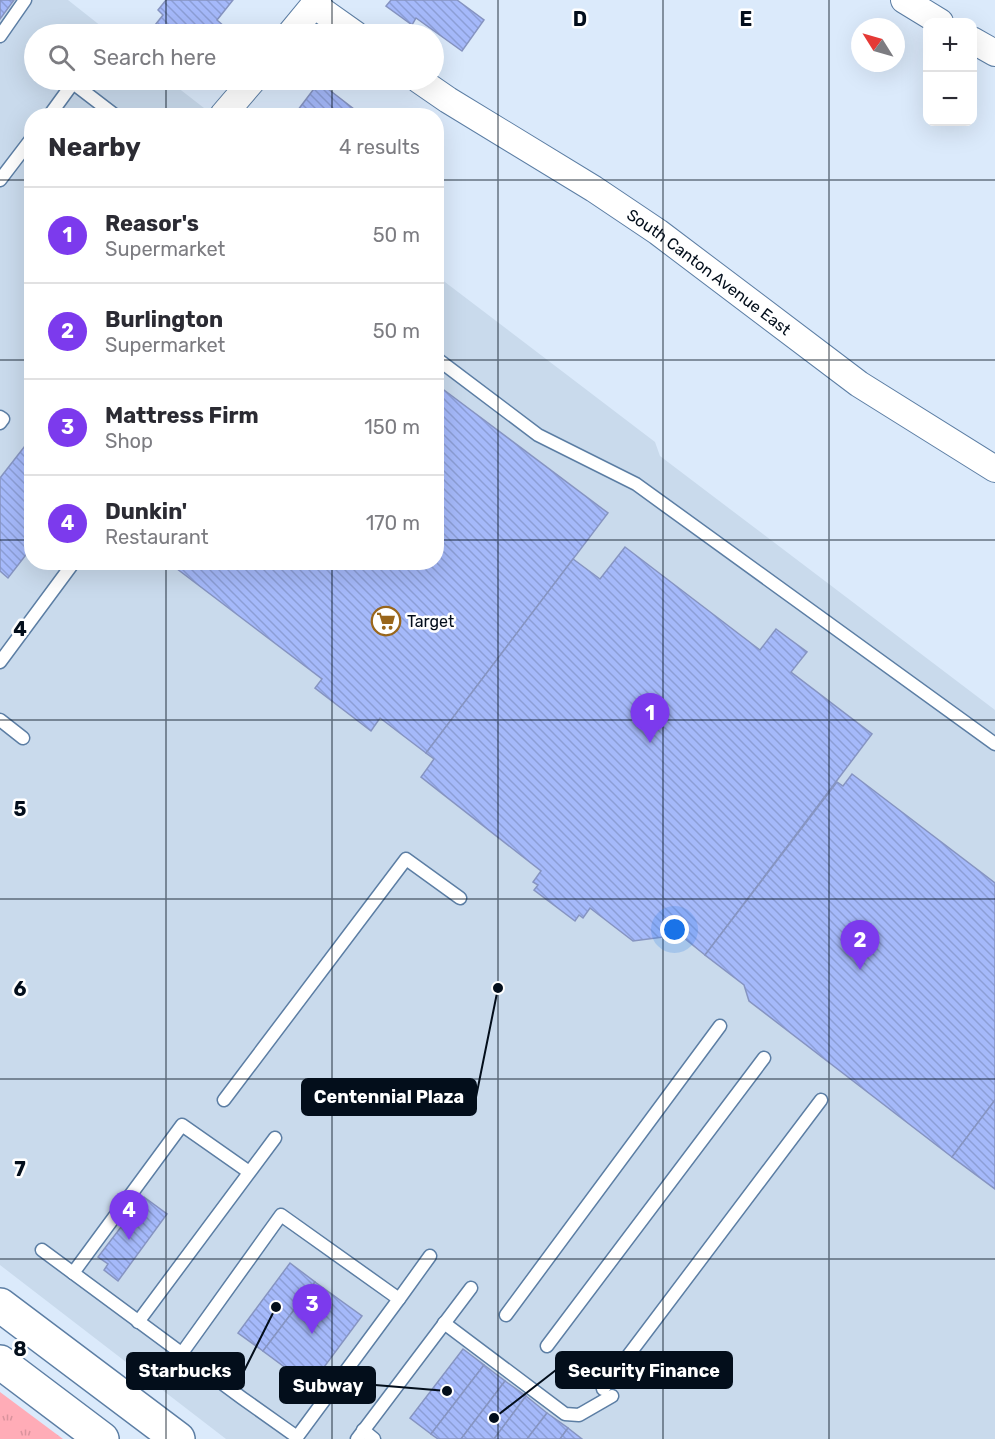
<!DOCTYPE html>
<html lang="en">
<head>
<meta charset="utf-8">
<style>
	:root { --surface:#fff; --page:#f7f7f7; --text:#2b2b33; --muted:#7c7c81; --line:#e1e1e2; --accent:#7c3aed }
	body { margin:0; font-family:Rubik,sans-serif; background:var(--page); color:var(--text) }
	.controls { position:absolute; right:18px; top:18px; display:grid; overflow:hidden; border-radius:12px; box-shadow:0 6px 24px #0002 }
	.controls button { width:54px; height:54px; display:grid; place-items:center; padding:0; border:0; border-bottom:2px solid var(--line); background:var(--surface); color:var(--text); font:30px sans-serif }
	.compass { position:absolute; left:851px; top:18px; width:54px; height:54px; border-radius:50%; background:var(--surface); box-shadow:0 6px 24px #0002; rotate:307deg }
	.you { position:absolute; left:675px; top:930px; width:21px; height:21px; margin:-15px; border:4px solid #fff; border-radius:50%; background:#1a73e8; box-shadow:0 0 0 9px #1a73e833 }
	.badge { display:grid; place-items:center; width:39px; height:39px; border-radius:50%; background:var(--accent); color:#fff; font-size:20px; font-weight:700 }
	.pin { position:absolute; translate:-50% -50px; filter:drop-shadow(0 2px 3px #0008) }
	.pin::after { content:''; position:absolute; top:32px; width:21px; height:18px; background:inherit; clip-path:polygon(0 0,100% 0,50% 100%) }
	.list { margin:0; padding:0; list-style:none }
	h2 { display:flex; justify-content:space-between; align-items:center; height:78px; margin:0; padding:0 24px; font-size:26px }
	h2 small { font-size:20px; font-weight:400; color:var(--muted) }
	.list li { display:grid; grid-template-columns:39px 1fr auto; gap:18px; align-items:center; box-sizing:border-box; height:96px; padding:0 24px; border-top:2px solid var(--line) }
	.list b { display:block; font-size:22px; white-space:nowrap }
	.list p { margin:0; font-size:20px; white-space:nowrap; color:var(--muted) }
	.list em { font-size:20px; font-style:normal; color:var(--muted) }
	.icon { flex:none; width:33px; height:33px; fill:none; stroke:currentColor; stroke-width:2; stroke-linecap:round; stroke-linejoin:round }
	.map { position:relative; flex:none; width:995px; height:1439px; overflow:hidden }
	.search { position:absolute; background:var(--surface); box-shadow:0 6px 24px #0002; left:24px; top:24px; width:420px; height:66px; display:flex; align-items:center; gap:15px; box-sizing:border-box; padding:0 21px; border-radius:33px; color:var(--muted); font-size:22px }
	.panel { position:absolute; background:var(--surface); box-shadow:0 6px 24px #0002; left:24px; top:108px; width:420px; height:462px; border-radius:24px }
	.map>svg:first-child { display:block }
	.built { fill:#c9daec }
	.grass { fill:url(#grass-tufts) }
	.building { fill:url(#building-back-hatch); stroke:#8694c1; stroke-width:1.5 }
	.lines { fill:none; stroke-linecap:round; stroke-linejoin:round }
	.service-casing { stroke:#5c7ea4; stroke-width:15 }
	.minor-casing { stroke:#5c7ea4; stroke-width:28 }
	.secondary-casing { stroke:#5c7ea4; stroke-width:36 }
	.service { stroke:#fff; stroke-width:12 }
	.minor { stroke:#fff; stroke-width:26 }
	.secondary { stroke:#fff; stroke-width:33 }
	.grid { fill:none; stroke:#030e1b; stroke-width:1.5; stroke-opacity:0.55 }
	.labels { text-anchor:middle; stroke-width:5; stroke-linejoin:round; paint-order:stroke }
	.street-label { font-size:16px; fill:#030e1b; stroke:#fff }
	.poi-label { font-size:16px; fill:#030e1b; stroke:#fff; text-anchor:start }
	.grid-label { font-size:20px; text-anchor:middle; font-weight:bold; fill:#030e1b; stroke:#fff; stroke-width:5; stroke-linejoin:round; paint-order:stroke }
	.leader { fill:none; stroke:#030e1b; stroke-width:2 }
	.callout-dot { fill:#030e1b; stroke:#fff; stroke-width:2 }
	.callout { fill:#030e1b; stroke:#030e1b; stroke-width:2 }
	.callout-label { font-size:18px; text-anchor:middle; font-weight:bold; fill:#fff }
</style>
</head>
<body>
<div class="map">
<svg width="995" height="1439" viewBox="0 0 995 1439">
	<defs>
		<pattern id="grass-tufts" width="24" height="20" patternUnits="userSpaceOnUse" patternTransform="scale(1.5)"><rect width="24" height="20" fill="#ffacb7"/><path d="M3 7l-1-3M5 7V3M7 7l1-3M15 17l-1-3M17 17v-4M19 17l1-3" fill="none" stroke="#d9939d"/></pattern>
		<pattern id="building-back-hatch" width="6" height="6" patternUnits="userSpaceOnUse" patternTransform="scale(1.5)"><rect width="6" height="6" fill="#a5b9fa"/><path d="M-1 5l2 2M0 0l6 6M5-1l2 2" fill="none" stroke="#8c9ed6"/></pattern>
	</defs>
	<rect width="100%" height="100%" fill="#dbeafb"/>
	<polygon class="built" points="0,0 68,0 111,34 34,34 34,80 168,80 213,115 32,116 32,562 436,562 437,276 655,442 660,456 995,710 995,1439 226,1439 0,1265"/>
	<polygon class="grass" points="0,1392 63,1439 0,1439"/>
	<g class="building">
		<polygon points="0,0 14,0 0,19"/>
		<polygon points="166,0 233,0 217,20 226,28 221,34 148,34 163,15 158,10"/>
		<polygon points="391,0 457,0 484,20 462,51 416,18 412,25 386,6"/>
		<polygon points="319,82 363,116 305,116 298,110"/>
		<polygon points="436,384 608,513 426,753 380,718 371,731 315,688 322,679 168,562 436,562"/>
		<polygon points="32,437 32,547 8,578 0,571 0,478"/>
		<polygon points="625,547 760,650 776,629 807,652 791,672 872,734 705,955 679,934 675,939 671,936 633,941 590,908 583,918 579,915 575,921 534,890 538,885 533,882 541,871 421,777 434,759 426,753 573,559 600,579"/>
		<polygon points="852,774 995,883 995,1100 952,1157 749,1001 744,985 705,955 837,782 843,786"/>
		<polygon points="995,1100 995,1189 952,1157"/>
		<polygon points="144,1197 167,1214 118,1281 104,1270 108,1264 98,1257"/>
		<polygon points="290,1263 315,1282 263,1351 238,1333"/>
		<polygon points="315,1282 362,1316 310,1386 263,1351"/>
		<polygon points="463,1349 484,1365 431,1434 410,1418"/>
		<polygon points="484,1365 505,1381 461,1439 438,1439 431,1434"/>
		<polygon points="505,1381 526,1396 494,1439 461,1439"/>
		<polygon points="526,1396 547,1413 527,1439 494,1439"/>
		<polygon points="547,1413 568,1428 560,1439 527,1439"/>
		<polygon points="568,1428 582,1439 560,1439"/>
	</g>
	<g class="lines">
		<g class="service-casing">
			<g id="service">
				<polyline points="0,36 25,0"/>
				<polyline points="49,116 73,83 116,116"/>
				<polyline points="0,180 32,138"/>
				<polyline points="436,358 538,435 636,484 995,744"/>
				<polyline points="0,417 3,419 0,423"/>
				<polyline points="0,662 74,562"/>
				<polyline points="0,720 23,738"/>
				<polyline points="224,1100 406,859 460,898"/>
				<polyline points="42,1250 242,1398 297,1437 399,1299 281,1215 182,1353"/>
				<polyline points="73,1273 182,1125 249,1172"/>
				<polyline points="399,1299 430,1256"/>
				<polyline points="506,1315 720,1026"/>
				<polyline points="138,1322 275,1138"/>
				<polyline points="444,1323 565,1414 579,1415 612,1396"/>
				<polyline points="547,1346 764,1058"/>
				<polyline points="603,1389 821,1100"/>
				<polyline points="363,1430 374,1439"/>
				<polyline points="357,1439 471,1288"/>
			</g>
		</g>
		<g class="minor-casing">
			<g id="minor">
				<polyline points="904,0 940,22"/>
				<polyline points="314,5 355,34"/>
				<polyline points="290,34 318,0"/>
				<polyline points="972,40 995,53"/>
				<path id="s1" d="M419,80L448,100L594,189L658,232L859,384L995,469"/>
				<polyline points="223,115 253,80"/>
			</g>
		</g>
		<g class="secondary-casing">
			<g id="secondary">
				<polyline points="0,1305 178,1439"/>
				<polyline points="0,1362 102,1439"/>
			</g>
		</g>
		<use href="#service" class="service"/>
		<use href="#minor" class="minor"/>
		<use href="#secondary" class="secondary"/>
	</g>
	<path class="grid" d="M166,0V34M332,0V34M498,0V1439M663,0V1439M829,0V1439M166,80V116M332,80V116M0,180H32M436,180H995M0,360H32M436,360H995M0,540H32M436,540H995M166,562V1439M332,562V1439M0,720H995M0,899H995M0,1079H995M0,1259H995"/>
	<defs>
		<g id="supermarket-ring" transform="scale(1.5)"><circle r="9.5" fill="#fff" stroke="#99661b" stroke-width="1.5"/><path d="M-6-5.5h2.5l.6 2H6L4.5 2H-2.5L-4.4-4H-6ZM-1.5 3.2a1.3 1.3 0 1 0 .1 0ZM3 3.2a1.3 1.3 0 1 0 .1 0Z" fill="#99661b"/></g>
	</defs>
	<g fill-rule="evenodd">
		<use href="#supermarket-ring" x="386" y="621"/>
	</g>
	<g class="labels">
		<g class="street-label">
			<text dy="6" stroke="none"><textPath href="#s1" startOffset="348">South Canton Avenue East</textPath></text>
		</g>
		<g class="poi-label">
			<text x="407" y="627">Target</text>
		</g>
	</g>
	<g class="grid-label">
		<text x="580" y="26">D</text>
		<text x="746" y="26">E</text>
		<text x="20" y="636">4</text>
		<text x="20" y="816">5</text>
		<text x="20" y="996">6</text>
		<text x="20" y="1176">7</text>
		<text x="20" y="1356">8</text>
	</g>
	<path class="leader" d="M498 988L476 1097M494 1418L556 1370M276 1307L244 1371M447 1391L375 1385"/>
	<g class="callout-dot">
		<circle cx="498" cy="988" r="6"/>
		<circle cx="494" cy="1418" r="6"/>
		<circle cx="276" cy="1307" r="6"/>
		<circle cx="447" cy="1391" r="6"/>
	</g>
	<g class="callout">
		<rect x="302" y="1079" width="174" height="36" rx="6"/>
		<rect x="556" y="1352" width="176" height="36" rx="6"/>
		<rect x="127" y="1353" width="117" height="36" rx="6"/>
		<rect x="280" y="1367" width="95" height="36" rx="6"/>
	</g>
	<g class="callout-label">
		<text x="389" y="1103">Centennial Plaza</text>
		<text x="644" y="1377">Security Finance</text>
		<text x="185" y="1377">Starbucks</text>
		<text x="328" y="1392">Subway</text>
	</g>
</svg>
<div class="controls">
<button>+</button>
<button>−</button>
</div>
<svg class="compass" viewBox="-18 -18 36 36"><path d="M0-13l5 13h-10z" fill="#e53935"/><path d="M0 13l5-13h-10z" fill="#7c7c81"/></svg>
<div class="you"></div>
<div class="pin badge" style="left:650px;top:743px">1</div>
<div class="pin badge" style="left:860px;top:970px">2</div>
<div class="pin badge" style="left:312px;top:1334px">3</div>
<div class="pin badge" style="left:129px;top:1240px">4</div>
<div class="search"><svg class="icon" aria-label="search" viewBox="0 0 24 24"><circle cx="10" cy="10" r="6"/><path d="M15 15l6 6"/></svg>Search here</div>
<section class="panel">
<h2>Nearby<small>4 results</small></h2>
<ul class="list">
<li><span class="badge">1</span><div><b>Reasor's</b><p>Supermarket</p></div><em>50 m</em></li>
<li><span class="badge">2</span><div><b>Burlington</b><p>Supermarket</p></div><em>50 m</em></li>
<li><span class="badge">3</span><div><b>Mattress Firm</b><p>Shop</p></div><em>150 m</em></li>
<li><span class="badge">4</span><div><b>Dunkin'</b><p>Restaurant</p></div><em>170 m</em></li>
</ul>
</section>
</div>
</body>
</html>
